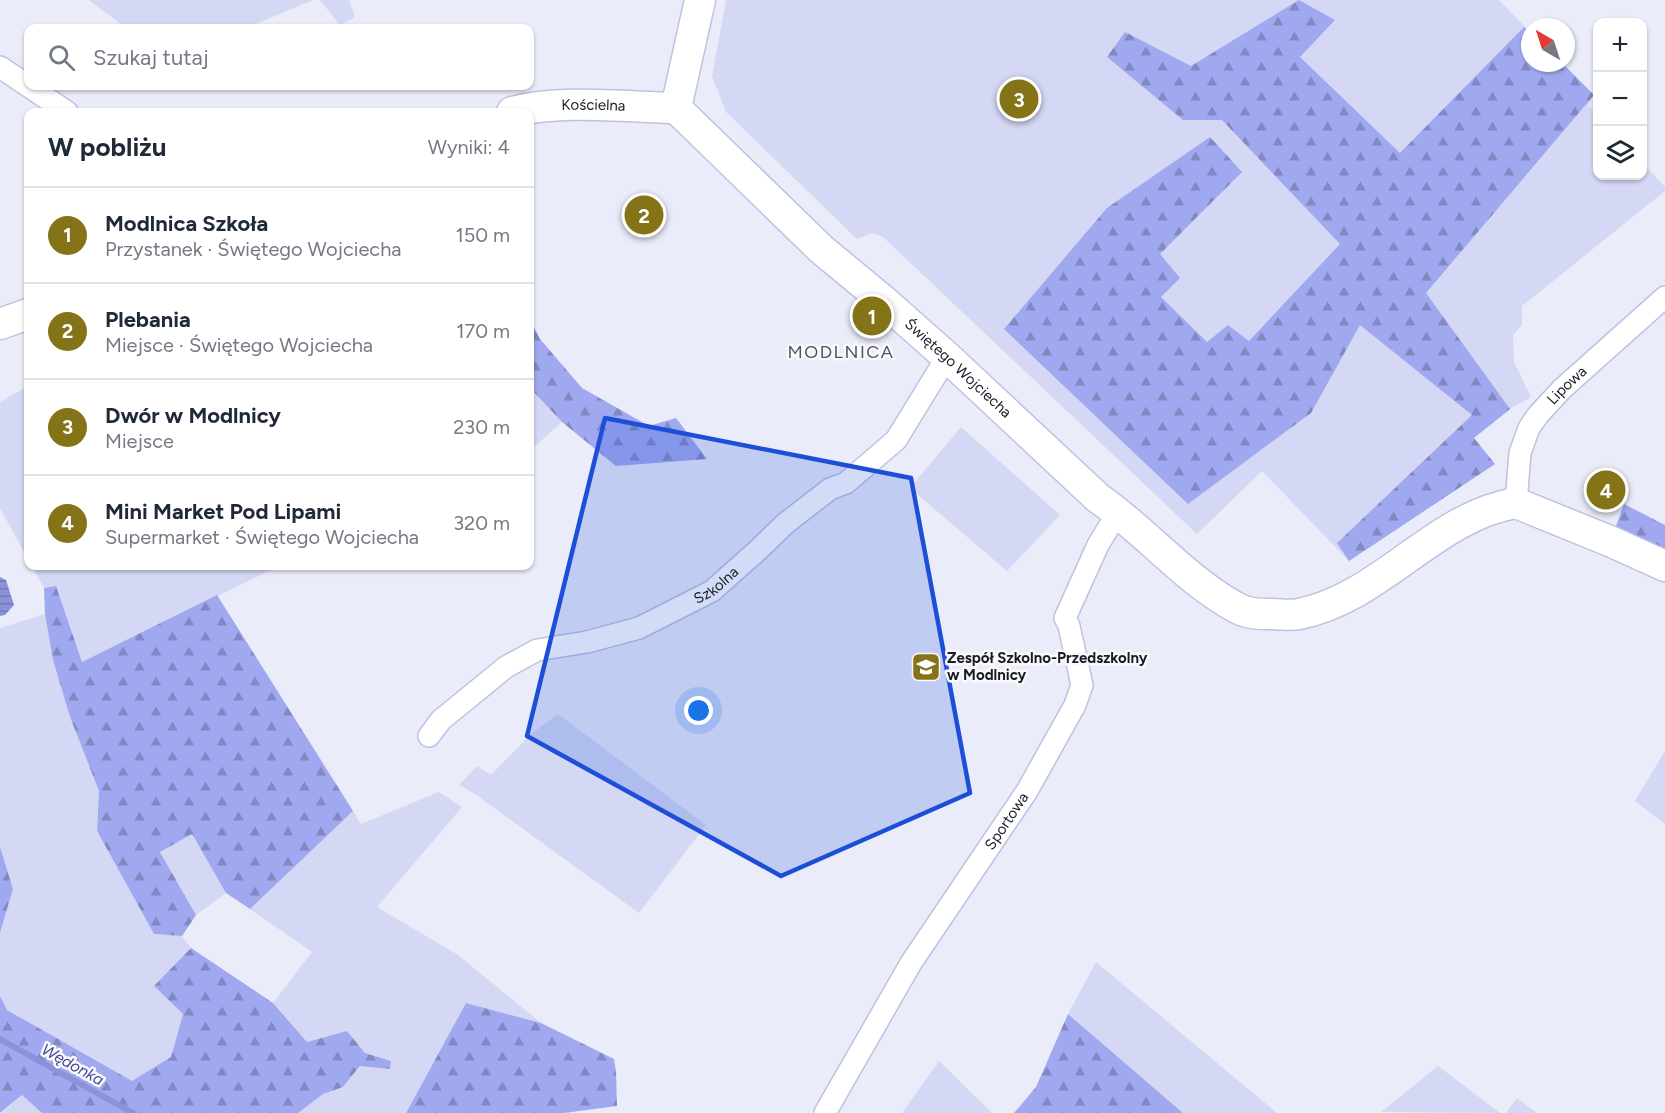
<!DOCTYPE html>
<html lang="pl">
<head>
<meta charset="utf-8">
<style>
	:root { --surface:#fff; --page:#f2f2f3; --text:#1f2937; --muted:#747a83; --line:#e0e1e3; --accent:#847417 }
	body { margin:0; font-family:Figtree,sans-serif; background:var(--page); color:var(--text) }
	.controls { position:absolute; right:18px; top:18px; display:grid; overflow:hidden; border-radius:12px; box-shadow:0 2px 4px #0004 }
	.controls button { width:54px; height:54px; display:grid; place-items:center; padding:0; border:0; border-bottom:2px solid var(--line); background:var(--surface); color:var(--text); font:30px sans-serif }
	.compass { position:absolute; left:1521px; top:18px; width:54px; height:54px; border-radius:50%; background:var(--surface); box-shadow:0 2px 4px #0004; rotate:321deg }
	.you { position:absolute; left:699px; top:711px; width:21px; height:21px; margin:-15px; border:4px solid #fff; border-radius:50%; background:#1a73e8; box-shadow:0 0 0 9px #1a73e833 }
	.badge { display:grid; place-items:center; width:39px; height:39px; border-radius:50%; background:var(--accent); color:#fff; font-size:20px; font-weight:700 }
	.pin { position:absolute; translate:-50% -50%; border:3px solid #fff; box-shadow:0 2px 6px #0006 }
	.list { margin:0; padding:0; list-style:none }
	h2 { display:flex; justify-content:space-between; align-items:center; height:78px; margin:0; padding:0 24px; font-size:26px }
	h2 small { font-size:20px; font-weight:400; color:var(--muted) }
	.list li { display:grid; grid-template-columns:39px 1fr auto; gap:18px; align-items:center; box-sizing:border-box; height:96px; padding:0 24px; border-top:2px solid var(--line) }
	.list b { display:block; font-size:22px; white-space:nowrap }
	.list p { margin:0; font-size:20px; white-space:nowrap; color:var(--muted) }
	.list em { font-size:20px; font-style:normal; color:var(--muted) }
	.icon { flex:none; width:33px; height:33px; fill:none; stroke:currentColor; stroke-width:2; stroke-linecap:round; stroke-linejoin:round }
	.map { position:relative; flex:none; width:1665px; height:1113px; overflow:hidden }
	.search { position:absolute; background:var(--surface); box-shadow:0 2px 4px #0004; left:24px; top:24px; width:510px; height:66px; display:flex; align-items:center; gap:15px; box-sizing:border-box; padding:0 21px; border-radius:12px; color:var(--muted); font-size:22px }
	.panel { position:absolute; background:var(--surface); box-shadow:0 2px 4px #0004; left:24px; top:108px; width:510px; height:462px; border-radius:12px }
	.map>svg:first-child { display:block }
	.green { fill:#d4d8f4 }
	.forest { fill:url(#forest-firs) }
	.water { fill:url(#water-rules) }
	.lines { fill:none; stroke-linecap:round; stroke-linejoin:round }
	.stream { stroke:#8b92d8; stroke-width:6 }
	.street-casing { stroke:#bec2e1; stroke-width:24 }
	.secondary-casing { stroke:#bec2e1; stroke-width:33 }
	.street { stroke:#fff; stroke-width:21 }
	.secondary { stroke:#fff; stroke-width:30 }
	.marked { fill:#1d4ed8; fill-opacity:0.2; stroke:#1d4ed8; stroke-width:4.5; stroke-linejoin:round }
	.labels { text-anchor:middle; stroke-width:5; stroke-linejoin:round; paint-order:stroke }
	.street-label { font-size:15px; fill:#191b26; stroke:#fafafa }
	.poi-label { font-size:15px; font-weight:bold; fill:#191b26; stroke:#fafafa; text-anchor:start }
	.water-label { font-size:16px; font-style:italic; fill:#46479a; stroke:#fafafa }
	.quarter-label { font-size:18px; letter-spacing:1.5px; fill:#4e526c; stroke:#fafafa }
</style>
</head>
<body>
<div class="map">
<svg width="1665" height="1113" viewBox="0 0 1665 1113">
	<defs>
		<pattern id="forest-firs" width="22" height="20" patternUnits="userSpaceOnUse" patternTransform="scale(1.5)"><rect width="22" height="20" fill="#a0a8f0"/><path d="M5 1l3.5 6h-7zM16 11l3.5 6h-7z" fill="#8288c2"/></pattern>
		<pattern id="water-rules" width="6" height="5" patternUnits="userSpaceOnUse" patternTransform="scale(1.5)"><rect width="6" height="5" fill="#8b92d8"/><path d="M0 2.5h6" fill="none" stroke="#7176af"/></pattern>
	</defs>
	<rect width="100%" height="100%" fill="#eaecf9"/>
	<g class="green">
		<polygon points="89,0 313,0 246,28 126,28"/>
		<polygon points="320,0 349,0 355,17 340,25"/>
		<polygon points="726,0 1499,0 1530,32 1530,63 1562,63 1594,95 1588,105 1597,115 1598,176 1642,176 1643,163 1665,187 1665,191 1522,306 1522,325 1513,335 1514,362 1531,397 1510,409 1474,438 1495,464 1349,561 1262,471 1197,534 883,237 872,233 857,239 726,112 712,76"/>
		<polygon points="28,386 28,559 0,508 0,402"/>
		<polygon points="530,388 562,422 530,451"/>
		<polygon points="961,427 1060,515 1007,571 910,488"/>
		<polygon points="32,566 279,566 82,662 56,587 44,588"/>
		<polygon points="45,614 53,660 70,717 99,791 97,831 154,934 182,936 191,948 154,986 183,1014 171,1057 132,1082 7,1010 0,996 0,933 13,889 0,847 0,628"/>
		<polygon points="558,714 706,825 639,913 475,794 459,785 477,766 491,775 531,734"/>
		<polygon points="1665,751 1665,824 1635,801"/>
		<polygon points="439,792 462,807 377,907 458,955 541,1023 466,1003 406,1113 298,1113 323,1094 343,1087 361,1066 389,1069 365,1053 347,1031 307,1042 273,1003 312,952 250,909 353,811 361,824"/>
		<polygon points="192,834 226,893 196,915 160,851"/>
		<polygon points="1096,962 1277,1113 1183,1113 1068,1014"/>
		<polygon points="939,1061 992,1113 902,1113"/>
		<polygon points="1438,1066 1500,1113 1381,1112"/>
		<polygon points="22,1095 42,1113 2,1113"/>
		<polygon points="1517,1098 1537,1113 1506,1113"/>
	</g>
	<g class="forest">
		<polygon points="1299,0 1335,20 1300,57 1400,153 1524,27 1530,32 1530,63 1562,63 1594,95 1426,293 1510,409 1474,438 1495,464 1349,561 1337,543 1472,415 1360,325 1311,413 1188,504 1004,329 1107,208 1210,137 1242,172 1160,254 1180,278 1161,297 1207,342 1228,325 1249,341 1340,244 1222,120 1183,120 1107,57 1125,32 1191,66"/>
		<polygon points="530,319 540,339 582,388 649,426 676,418 707,459 616,466 562,422 530,388"/>
		<polygon points="1624,504 1665,525 1665,553 1615,529"/>
		<polygon points="56,586 82,662 217,595 353,811 250,909 226,893 192,834 160,852 196,915 182,936 154,934 97,831 99,791 70,717 53,660 45,614 44,588"/>
		<polygon points="0,847 13,889 0,933"/>
		<polygon points="191,948 273,1003 307,1042 347,1031 365,1053 391,1061 390,1069 360,1066 343,1087 323,1094 298,1113 42,1113 22,1095 0,1113 0,996 7,1010 132,1081 171,1057 183,1014 154,986"/>
		<polygon points="466,1003 541,1023 614,1059 616,1072 617,1106 564,1113 406,1113"/>
		<polygon points="1068,1014 1183,1113 1014,1113 1036,1087"/>
	</g>
	<polygon class="water" points="0,577 6,580 14,605 5,615 0,616"/>
	<g class="lines">
		<polyline class="stream" points="0,1039 133,1113"/>
		<g class="street-casing">
			<g id="street">
				<polyline points="0,67 67,112"/>
				<path id="s1" d="M1516,503L1520,453L1529,428L1538,415L1562,389L1665,297"/>
				<path id="s2" d="M429,736L441,720L506,667L537,650L587,642L639,628L712,591L757,551L786,523L830,489L846,483L896,440L947,357"/>
				<path id="s3" d="M825,1113L911,963L1027,791L1075,705L1082,685L1069,626L1065,618L1098,545L1118,512"/>
			</g>
		</g>
		<g class="secondary-casing">
			<g id="secondary">
				<path id="s4" d="M676,108L821,249L885,302L947,357L1098,498C1147,532 1184,579 1237,608C1248,614 1260,614 1272,614C1281,614 1291,616 1299,614C1381,598 1435,516 1516,503L1612,542L1665,566"/>
				<polyline points="676,108 700,0"/>
				<path id="s5" d="M512,112C561,99 624,107 676,108"/>
				<polyline points="0,324 28,314"/>
			</g>
		</g>
		<use href="#street" class="street"/>
		<use href="#secondary" class="secondary"/>
	</g>
	<path class="marked" d="M605,418L911,478L970,793L781,876L527,736Z"/>
	<defs>
		<g id="school-square" transform="scale(1.5)"><rect x="-9" y="-9" width="18" height="18" rx="4" fill="#847417" stroke="#fafafa"/><path d="M0-5L7-2L0 1L-7-2ZM-4 1L0 2.5L4 1V4Q0 6-4 4Z" fill="#fff"/></g>
	</defs>
	<g fill-rule="evenodd">
		<use href="#school-square" x="926" y="667"/>
	</g>
	<g class="labels">
		<g class="street-label">
			<text dy="5" stroke="none"><textPath href="#s5" startOffset="82">Kościelna</textPath></text>
			<text dy="5" stroke="none"><textPath href="#s4" startOffset="384">Świętego Wojciecha</textPath></text>
			<text dy="5" stroke="none"><textPath href="#s1" startOffset="134">Lipowa</textPath></text>
			<text dy="5" stroke="none"><textPath href="#s2" startOffset="332">Szkolna</textPath></text>
			<text dy="5" stroke="none"><textPath href="#s3" startOffset="344">Sportowa</textPath></text>
		</g>
		<g class="poi-label">
			<text x="947" y="663">Zespół Szkolno-Przedszkolny<tspan x="947" dy="17">w Modlnicy</tspan></text>
		</g>
		<g class="water-label">
			<text transform="translate(73 1064) rotate(29)" y="6">Wędonka</text>
		</g>
		<g class="quarter-label">
			<text x="841" y="358">MODLNICA</text>
		</g>
	</g>
</svg>
<div class="controls">
<button>+</button>
<button>−</button>
<button><svg class="icon" aria-label="layers" viewBox="0 0 24 24"><path d="M12 4l9 5-9 5-9-5zM3 14l9 5 9-5"/></svg></button>
</div>
<svg class="compass" viewBox="-18 -18 36 36"><path d="M0-13l5 13h-10z" fill="#e53935"/><path d="M0 13l5-13h-10z" fill="#747a83"/></svg>
<div class="you"></div>
<div class="pin badge" style="left:872px;top:316px">1</div>
<div class="pin badge" style="left:644px;top:215px">2</div>
<div class="pin badge" style="left:1019px;top:99px">3</div>
<div class="pin badge" style="left:1606px;top:490px">4</div>
<div class="search"><svg class="icon" aria-label="search" viewBox="0 0 24 24"><circle cx="10" cy="10" r="6"/><path d="M15 15l6 6"/></svg>Szukaj tutaj</div>
<section class="panel">
<h2>W pobliżu<small>Wyniki: 4</small></h2>
<ul class="list">
<li><span class="badge">1</span><div><b>Modlnica Szkoła</b><p>Przystanek · Świętego Wojciecha</p></div><em>150 m</em></li>
<li><span class="badge">2</span><div><b>Plebania</b><p>Miejsce · Świętego Wojciecha</p></div><em>170 m</em></li>
<li><span class="badge">3</span><div><b>Dwór w Modlnicy</b><p>Miejsce</p></div><em>230 m</em></li>
<li><span class="badge">4</span><div><b>Mini Market Pod Lipami</b><p>Supermarket · Świętego Wojciecha</p></div><em>320 m</em></li>
</ul>
</section>
</div>
</body>
</html>
